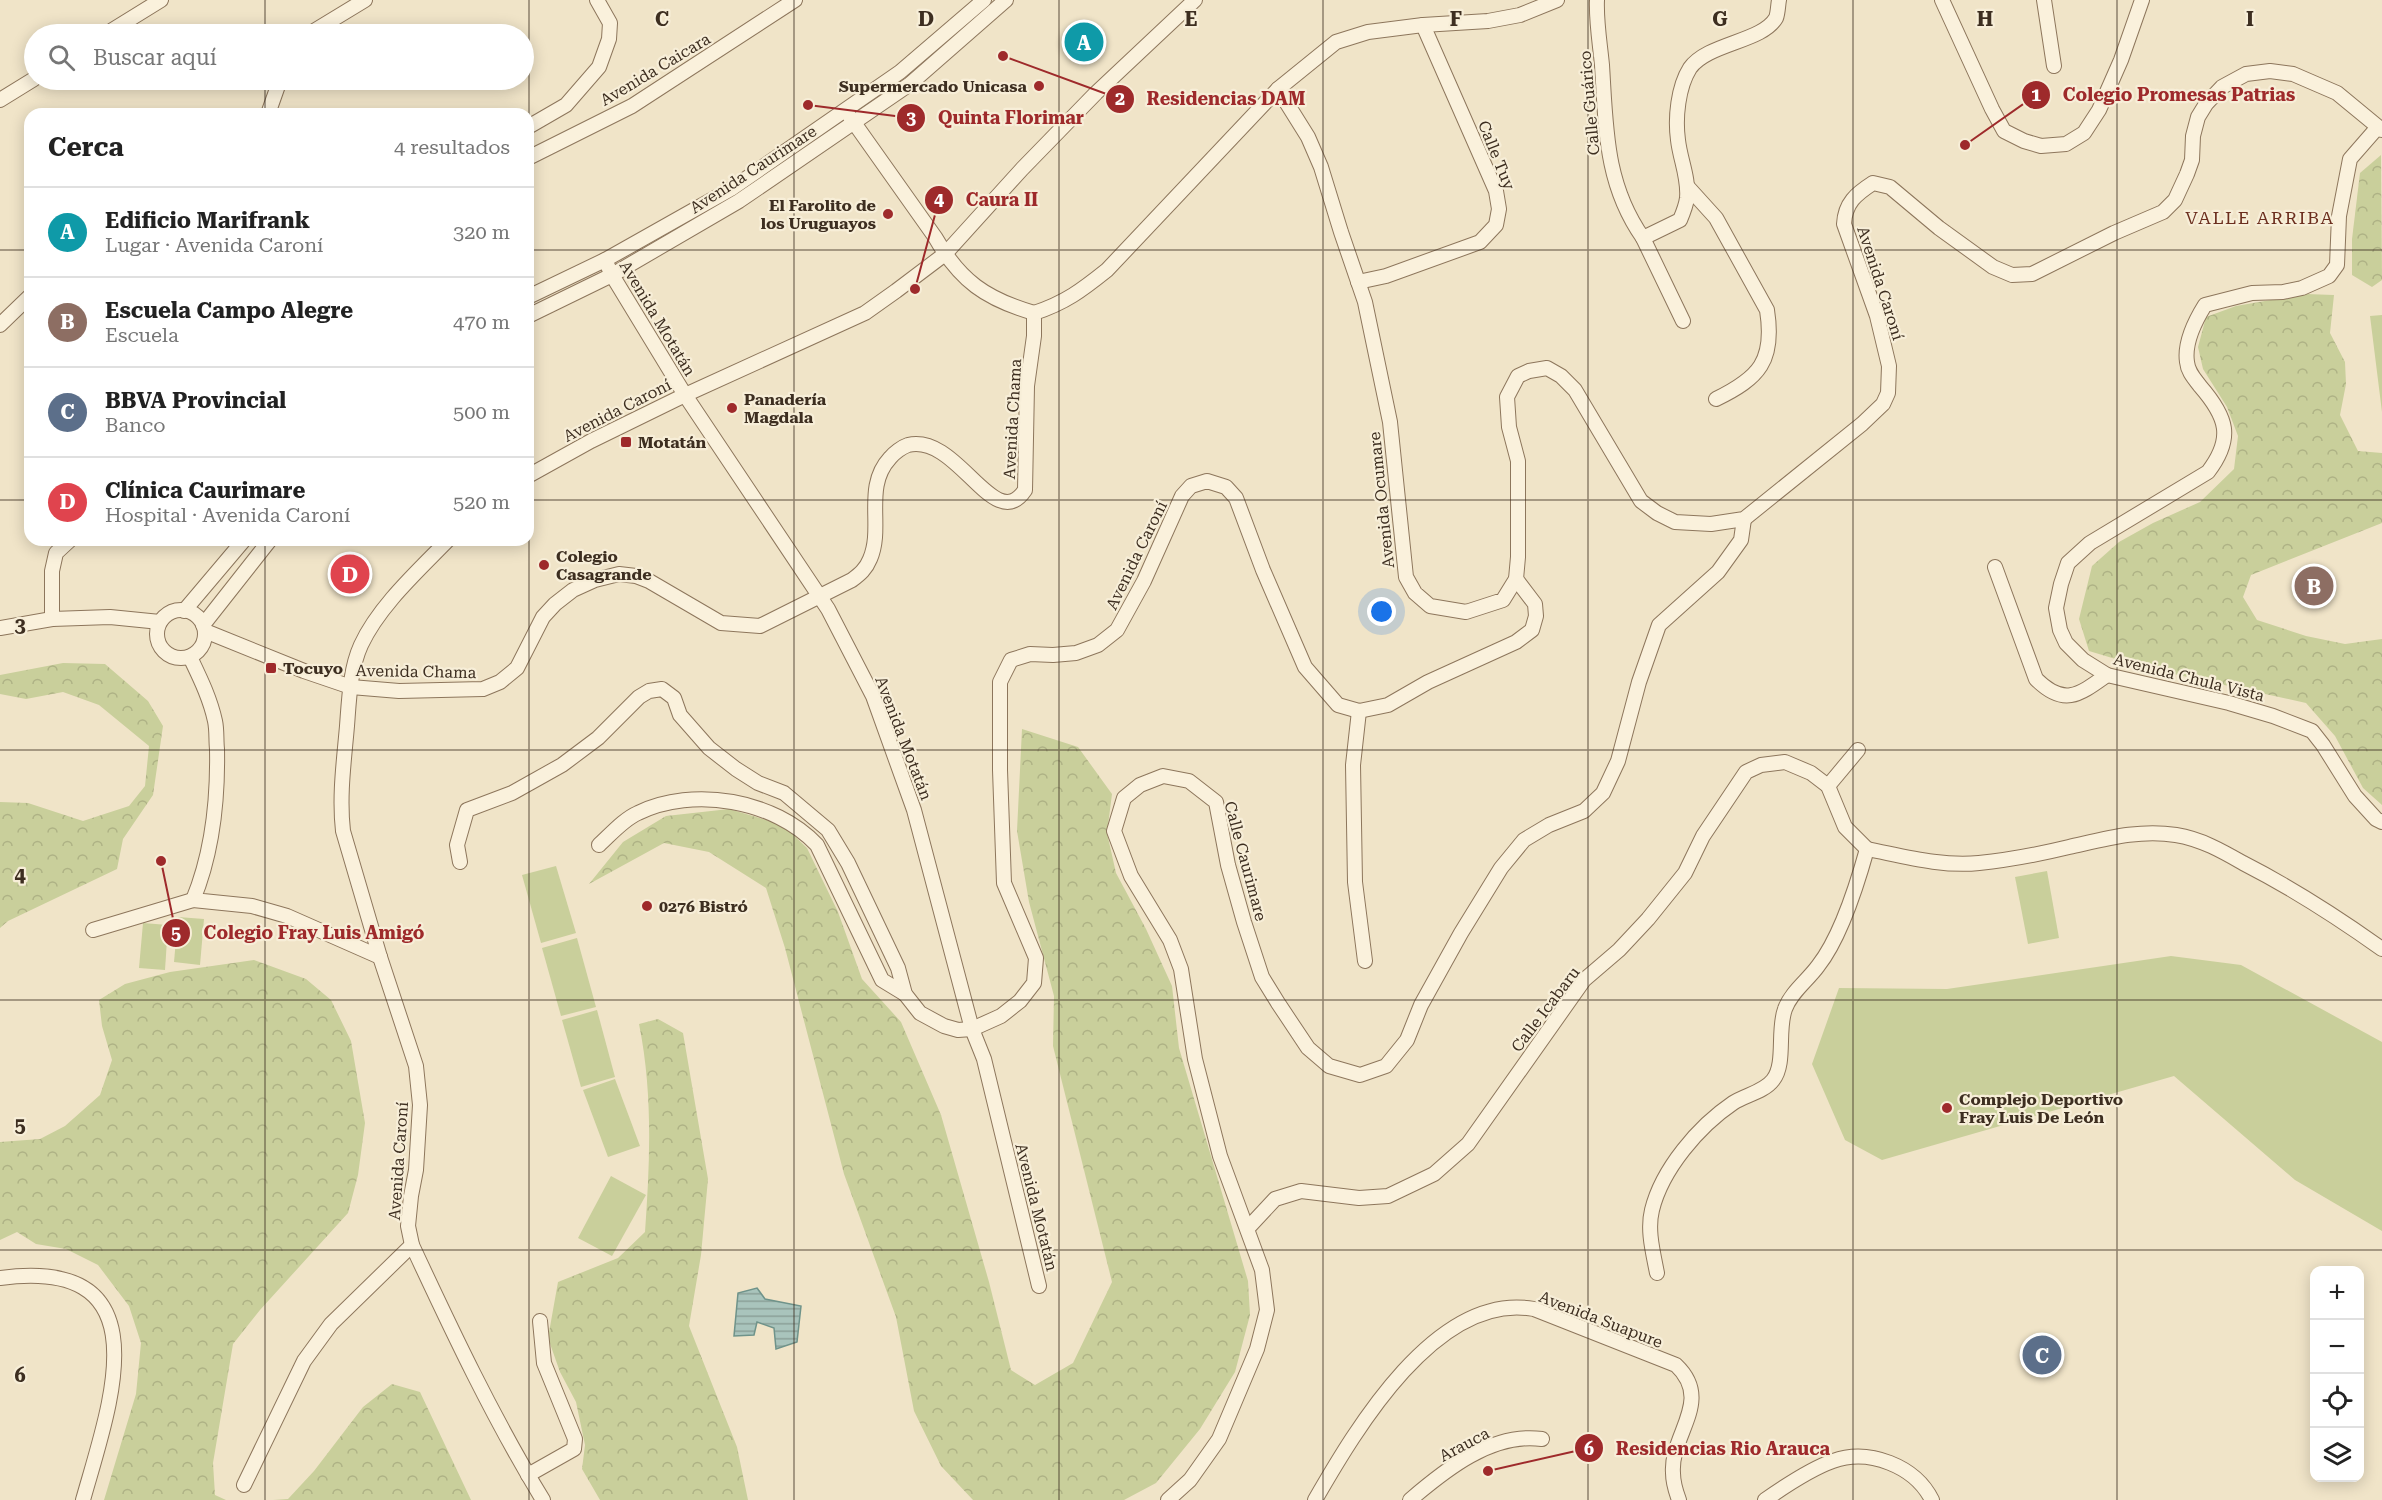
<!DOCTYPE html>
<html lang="es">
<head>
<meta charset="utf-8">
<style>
	:root { --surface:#fff; --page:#f2f2f2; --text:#222; --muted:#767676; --line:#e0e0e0; --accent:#db2777 }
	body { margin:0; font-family:"Roboto Serif",serif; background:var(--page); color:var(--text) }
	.controls { position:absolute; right:18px; bottom:18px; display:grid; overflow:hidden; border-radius:12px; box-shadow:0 3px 15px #0003 }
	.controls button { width:54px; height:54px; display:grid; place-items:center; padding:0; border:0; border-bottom:2px solid var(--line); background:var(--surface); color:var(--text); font:30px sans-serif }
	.you { position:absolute; left:1382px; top:612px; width:21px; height:21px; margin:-15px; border:4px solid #fff; border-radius:50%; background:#1a73e8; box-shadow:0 0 0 9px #1a73e833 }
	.badge { display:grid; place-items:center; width:39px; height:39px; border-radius:50%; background:var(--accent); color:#fff; font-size:20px; font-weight:700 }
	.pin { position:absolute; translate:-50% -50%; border:3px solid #fff; box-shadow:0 2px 6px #0006 }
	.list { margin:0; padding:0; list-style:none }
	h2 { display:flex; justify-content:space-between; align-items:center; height:78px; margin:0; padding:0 24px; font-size:26px }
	h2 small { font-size:20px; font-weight:400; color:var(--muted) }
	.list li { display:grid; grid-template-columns:39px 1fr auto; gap:18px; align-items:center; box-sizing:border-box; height:90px; padding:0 24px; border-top:2px solid var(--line) }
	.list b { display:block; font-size:22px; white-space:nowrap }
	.list p { margin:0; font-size:20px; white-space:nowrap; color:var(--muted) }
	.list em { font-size:20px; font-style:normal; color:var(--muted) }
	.icon { flex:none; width:33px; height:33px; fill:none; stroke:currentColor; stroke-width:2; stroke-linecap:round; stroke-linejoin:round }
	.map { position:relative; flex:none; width:2382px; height:1500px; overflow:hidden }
	.search { position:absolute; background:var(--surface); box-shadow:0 3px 15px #0003; left:24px; top:24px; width:510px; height:66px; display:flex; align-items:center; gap:15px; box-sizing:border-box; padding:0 21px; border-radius:33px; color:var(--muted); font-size:22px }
	.panel { position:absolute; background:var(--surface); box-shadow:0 3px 15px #0003; left:24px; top:108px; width:510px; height:438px; border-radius:18px }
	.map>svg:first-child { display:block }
	.green { fill:#c9cf9b }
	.forest { fill:url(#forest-crowns) }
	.water { fill:url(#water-rules); stroke:#6f938a; stroke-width:1.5 }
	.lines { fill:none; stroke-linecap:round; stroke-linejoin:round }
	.minor-casing { stroke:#8d765c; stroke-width:16 }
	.minor { stroke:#faf1dc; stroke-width:14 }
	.grid { fill:none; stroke:#3d2e20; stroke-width:1.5; stroke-opacity:0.55 }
	.poi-dot { fill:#9e2a2b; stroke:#f7eed8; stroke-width:2 }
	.labels { text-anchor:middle; stroke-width:4.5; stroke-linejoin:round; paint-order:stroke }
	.street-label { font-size:16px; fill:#3d2e20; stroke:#f7eed8 }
	.poi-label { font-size:16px; font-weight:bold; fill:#3d2e20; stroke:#f7eed8; text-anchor:start }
	.neighbourhood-label { font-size:18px; letter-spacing:1.5px; fill:#6b2e1e; stroke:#f7eed8 }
	.grid-label { font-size:20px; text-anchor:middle; font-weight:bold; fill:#3d2e20; stroke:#f7eed8; stroke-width:4.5; stroke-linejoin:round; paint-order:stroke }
	.leader { fill:none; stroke:#9e2a2b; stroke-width:2 }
	.callout-dot { fill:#9e2a2b; stroke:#f7eed8; stroke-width:2 }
	.mark-label { font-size:18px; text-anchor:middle; font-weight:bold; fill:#fff }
	.callout-label { font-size:18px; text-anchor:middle; font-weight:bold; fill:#9e2a2b; stroke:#f7eed8; stroke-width:4.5; stroke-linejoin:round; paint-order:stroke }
</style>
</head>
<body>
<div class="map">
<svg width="2382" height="1500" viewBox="0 0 2382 1500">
	<defs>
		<pattern id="forest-crowns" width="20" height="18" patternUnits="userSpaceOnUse" patternTransform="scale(1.5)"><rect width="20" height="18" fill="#c9cf9b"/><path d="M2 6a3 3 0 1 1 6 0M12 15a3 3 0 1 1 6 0" fill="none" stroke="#aeb285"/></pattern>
		<pattern id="water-rules" width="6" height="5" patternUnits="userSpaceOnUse" patternTransform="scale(1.5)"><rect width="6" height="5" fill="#a9c4bc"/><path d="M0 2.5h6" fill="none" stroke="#8ba098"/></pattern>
	</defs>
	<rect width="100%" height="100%" fill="#f0e4c8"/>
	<g class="green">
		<polygon points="2382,315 2382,412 2370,316"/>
		<polygon points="556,866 576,933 541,943 522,875"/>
		<polygon points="2047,871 2059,938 2028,944 2015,877"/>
		<polygon points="178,917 204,919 200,965 174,962"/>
		<polygon points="143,923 168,925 165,970 139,968"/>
		<polygon points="577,938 596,1007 561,1016 542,948"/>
		<polygon points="2171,956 2241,965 2382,1042 2382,1231 2295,1180 2174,1076 1882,1160 1845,1140 1812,1064 1839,988 1947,989"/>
		<polygon points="597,1010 615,1077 581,1087 562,1020"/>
		<polygon points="615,1079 640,1146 608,1157 583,1090"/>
		<polygon points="611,1176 646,1195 612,1256 578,1238"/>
	</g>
	<g class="forest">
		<polygon points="2381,155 2382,280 2372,287 2352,275 2352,239 2360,173"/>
		<polygon points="2306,294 2334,295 2330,333 2345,362 2346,384 2340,415 2358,451 2382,453 2382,523 2251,575 2243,597 2257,620 2306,636 2345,644 2382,639 2382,805 2363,788 2335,736 2306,703 2142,667 2089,651 2079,619 2092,566 2119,542 2153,523 2200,502 2234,469 2238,436 2227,407 2203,369 2198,347 2206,317 2236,306"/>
		<polygon points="63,663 105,664 148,701 163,726 153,795 123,839 117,869 8,921 0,928 0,802 28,803 83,821 129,806 145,786 149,746 99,705 63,692 26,699 0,694 0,675"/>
		<polygon points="1022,729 1078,747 1112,794 1107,833 1116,873 1146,929 1172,986 1179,1048 1248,1281 1250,1315 1235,1372 1200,1429 1156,1483 1124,1500 973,1500 941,1466 914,1411 896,1317 844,1174 785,948 766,888 709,852 664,843 589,884 623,842 666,816 729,809 783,825 807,848 838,912 862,979 901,1022 941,1115 989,1282 1011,1370 1035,1385 1073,1363 1112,1282 1053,1046 1054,996 1029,902 1017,831"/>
		<polygon points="254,960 306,979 331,1000 351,1041 365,1123 358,1175 348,1213 260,1310 233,1344 213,1463 215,1495 226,1500 104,1500 136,1394 141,1343 129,1306 98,1265 66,1249 36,1244 17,1232 0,1240 0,1142 40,1139 65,1126 100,1095 112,1060 102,1026 99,1000 125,984 170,972"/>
		<path d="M658,1019L683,1033L708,1179L701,1255L689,1326L737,1447L748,1500H600L582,1469L585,1445L576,1402L560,1372L548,1338L558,1282L618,1258L645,1232C650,1162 653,1093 639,1024Z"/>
		<polygon points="392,1384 420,1392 471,1500 273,1500 288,1499 314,1471 363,1407"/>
	</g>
	<polygon class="water" points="757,1288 765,1299 801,1306 797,1342 776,1349 774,1328 757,1322 754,1335 734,1336 738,1293"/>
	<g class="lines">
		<g class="minor-casing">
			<g id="minor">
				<path d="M1597,0C1596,21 1600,44 1602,65C1606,128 1605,184 1643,238L1680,220C1683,213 1686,206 1687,198C1689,178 1680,159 1678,140C1675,118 1678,87 1690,68C1708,43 1762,42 1776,18C1778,13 1778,5 1779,0"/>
				<polyline points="1942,0 1992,109 2004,131 2024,141 2041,146 2066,144 2084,133 2099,110 2121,60 2142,0"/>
				<polyline points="2044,0 2054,66"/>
				<polyline points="106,34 161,0"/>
				<polyline points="309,34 365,0"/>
				<path d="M1278,89L1308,137L1321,167L1341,232L1365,302L1390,422L1406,577L1415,593L1430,606L1466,612L1503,600L1516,579L1518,557V461L1509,427L1507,397L1518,376L1529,371L1547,368L1561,376L1575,390L1641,501L1657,513L1675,522L1711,524L1744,519L1862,424L1883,404L1888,393L1889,366L1877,316L1844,224C1845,203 1856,194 1873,183L1890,187L1939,228L1993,267L2012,275L2032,274L2114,233L2163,212L2175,200L2187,174L2192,160L2193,136L2198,117L2206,104L2222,87L2246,74L2270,71L2293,74L2337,93L2382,130"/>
				<polyline points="0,100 34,79"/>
				<polyline points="268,114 280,80"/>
				<path d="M850,117L935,237C960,281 986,299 1034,313"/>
				<polyline points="528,127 566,105 599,67 609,39 610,23 597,0"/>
				<path d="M2377,128L2350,159L2339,216L2337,265L2329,276L2302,288L2283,292L2252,293L2205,305C2195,321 2184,342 2187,362C2188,372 2194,378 2200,386C2227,417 2234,438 2208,472L2090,543L2068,563L2061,584L2056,608L2060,630L2066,643L2083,660L2107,675L2229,703L2273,716L2312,731L2323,745L2355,796L2376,819L2382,822"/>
				<polyline points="528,158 632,106 795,0"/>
				<path d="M1687,186L1716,218L1767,310C1775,361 1759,378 1716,399"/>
				<polyline points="1643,238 1683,321"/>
				<polyline points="605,260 612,275 685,395 828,609 873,696 914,810 972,1029 984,1059 1039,1286"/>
				<polyline points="1358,282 1386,276 1480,242 1496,225 1499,209 1496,191 1423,25"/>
				<polyline points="528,297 605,260 731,189 900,72 984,0"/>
				<polyline points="528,316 612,275 739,201 910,84 1006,0"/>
				<polyline points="0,325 30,296"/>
				<polyline points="528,476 591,441 685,395 865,313 896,291 945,254 1022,169 1096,93 1195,0"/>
				<path d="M448,540C418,571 379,606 361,645C350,669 349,700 347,726C344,761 339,796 343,831L380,957L416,1066L420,1105L416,1170L411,1196L408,1226L412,1245C452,1331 493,1418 543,1500"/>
				<path d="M1995,567L2036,679C2064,707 2079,695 2107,675"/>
				<circle cx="181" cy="634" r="24"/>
				<polyline points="184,611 244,540"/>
				<polyline points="52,619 52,571 56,553 70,540"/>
				<polyline points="203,625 270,540"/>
				<polyline points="0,628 52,619 110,617 160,622"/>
				<path d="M205,631L304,671L351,687L399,691L483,689L500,682L517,668L543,617L555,604L573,590L595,580L619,574L636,576L649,581L721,623L760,626L852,580C860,574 866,569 870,559C884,527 863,487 890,458C894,453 902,447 908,445C958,433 994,536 1025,490L1027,386L1034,336V313C1065,303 1082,290 1107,270L1278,89L1336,42L1368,32L1423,25L1488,21L1520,15L1557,0"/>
				<path d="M190,657C200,678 210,698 215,721C217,730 216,740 217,749C218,799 212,854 193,900L252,906L287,916L380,957"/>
				<polyline points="1359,711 1353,765 1355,882 1365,961"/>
				<polyline points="1828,786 1858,750"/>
				<path d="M599,845C611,834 624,819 638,813C693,786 775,800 817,845L882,980L905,994"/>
				<path d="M1867,849C1903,856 1942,867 1979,863C2009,860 2040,854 2069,847C2105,839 2139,829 2176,835C2201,839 2222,851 2243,863C2292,888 2337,917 2382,949"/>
				<polyline points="460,862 457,845 467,810 512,793 562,765 598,738 639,697 649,691 662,689 674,698 680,715 709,748 736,769 758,783 784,793 828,830 848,863 898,968 905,994 920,1013 944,1026 958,1030 972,1029 1001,1016 1020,1001 1034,983 1036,958 1004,883 1000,770 1000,682 1011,660 1030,654 1053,655 1076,653 1098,645 1117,630 1144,581 1182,496 1191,486 1207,481 1226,487 1236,498 1263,570 1305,667 1338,705 1359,711 1388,705 1428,682 1516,642 1532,630 1536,616 1535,604 1516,579"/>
				<polyline points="93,930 193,900"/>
				<polyline points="1248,1228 1275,1199 1301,1191 1359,1198 1388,1196 1434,1174 1468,1144 1584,980 1619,950 1648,919 1685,873 1703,836 1746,772 1761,765 1785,762 1811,773 1828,786 1845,827 1867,849"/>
				<path d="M1657,1273C1653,1252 1647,1230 1652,1210C1662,1169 1699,1126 1733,1103C1745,1095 1764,1092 1773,1080C1786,1064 1777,1030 1785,1009C1791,992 1808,980 1818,966C1841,937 1857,885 1867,849"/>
				<path d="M0,1278C166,1256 110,1404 83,1500"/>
				<polyline points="528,1475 574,1449 575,1439 544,1363 540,1321"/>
				<polyline points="244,1485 304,1361 331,1324 412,1245"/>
				<polyline points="1168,1500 1190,1480 1219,1439 1257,1349 1267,1310 1262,1270 1220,1156 1195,1059 1181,969 1170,940 1131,876 1114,831 1124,798 1140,785 1163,776 1189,781 1216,802 1228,865 1244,922 1262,977 1278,1003 1308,1048 1329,1066 1360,1075 1386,1066 1407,1040 1421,1005 1461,933 1501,868 1524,840 1549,825 1584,811 1603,793 1618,761 1639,682 1659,625 1718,572 1741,540 1744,519"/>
				<path d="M1315,1500C1356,1429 1437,1291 1534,1309L1676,1365C1714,1401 1670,1434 1673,1473C1673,1482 1676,1492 1679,1500"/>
				<path d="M1410,1500C1445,1470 1492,1432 1542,1439"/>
				<path d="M1765,1500C1785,1486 1810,1469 1833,1461C1869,1448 1915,1466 1932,1500"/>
			</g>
		</g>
		<use href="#minor" class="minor"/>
	</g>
	<path class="grid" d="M265,0V34M529,0V1500M794,0V1500M1059,0V1500M1323,0V1500M1588,0V1500M1853,0V1500M2117,0V1500M265,80V114M0,250H30M528,250H2382M0,500H30M528,500H2382M265,540V1500M0,750H2382M0,1000H2382M0,1250H2382"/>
	<g class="poi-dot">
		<circle cx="1039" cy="86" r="6"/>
		<circle cx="888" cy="214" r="6"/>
		<circle cx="732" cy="408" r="6"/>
		<rect x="620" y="436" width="12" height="12" rx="3"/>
		<circle cx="544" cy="565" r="6"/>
		<rect x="265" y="662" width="12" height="12" rx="3"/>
		<circle cx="647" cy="906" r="6"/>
		<circle cx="1947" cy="1108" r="6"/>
	</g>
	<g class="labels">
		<g class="street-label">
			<text transform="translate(655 69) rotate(-31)" y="6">Avenida Caicara</text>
			<text transform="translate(1589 103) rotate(-95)" y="6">Calle Guárico</text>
			<text transform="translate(1497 155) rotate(68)" y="6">Calle Tuy</text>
			<text transform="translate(753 169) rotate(-33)" y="6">Avenida Caurimare</text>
			<text transform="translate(1881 283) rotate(72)" y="6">Avenida Caroní</text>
			<text transform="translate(658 318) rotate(59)" y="6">Avenida Motatán</text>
			<text transform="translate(617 410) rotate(-27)" y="6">Avenida Caroní</text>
			<text transform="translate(1012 419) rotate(-87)" y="6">Avenida Chama</text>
			<text transform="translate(1381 500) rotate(-96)" y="6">Avenida Ocumare</text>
			<text transform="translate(1136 555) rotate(-64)" y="6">Avenida Caroní</text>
			<text transform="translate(416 671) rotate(1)" y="6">Avenida Chama</text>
			<text transform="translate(2189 677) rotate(14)" y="6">Avenida Chula Vista</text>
			<text transform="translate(904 738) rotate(69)" y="6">Avenida Motatán</text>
			<text transform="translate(1246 861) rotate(75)" y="6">Calle Caurimare</text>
			<text transform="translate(1545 1009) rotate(-53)" y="6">Calle Icabaru</text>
			<text transform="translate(398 1161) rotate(-86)" y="6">Avenida Caroní</text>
			<text transform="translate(1037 1207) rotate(76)" y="6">Avenida Motatán</text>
			<text transform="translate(1601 1319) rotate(21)" y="6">Avenida Suapure</text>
			<text transform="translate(1464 1444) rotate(-28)" y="6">Arauca</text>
		</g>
		<g class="poi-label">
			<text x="1027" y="92" text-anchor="end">Supermercado Unicasa</text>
			<text x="876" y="211" text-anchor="end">El Farolito de<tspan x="876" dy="18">los Uruguayos</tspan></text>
			<text x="744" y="405">Panadería<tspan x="744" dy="18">Magdala</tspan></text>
			<text x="638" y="448">Motatán</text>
			<text x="556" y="562">Colegio<tspan x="556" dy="18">Casagrande</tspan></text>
			<text x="283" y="674">Tocuyo</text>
			<text x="659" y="912">0276 Bistró</text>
			<text x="1959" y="1105">Complejo Deportivo<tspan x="1959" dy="18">Fray Luis De León</tspan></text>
		</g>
		<g class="neighbourhood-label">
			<text x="2260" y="224">VALLE ARRIBA</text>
		</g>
	</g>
	<g class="grid-label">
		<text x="662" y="26">C</text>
		<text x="926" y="26">D</text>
		<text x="1191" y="26">E</text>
		<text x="1456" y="26">F</text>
		<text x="1720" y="26">G</text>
		<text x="1985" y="26">H</text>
		<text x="2250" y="26">I</text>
		<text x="20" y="632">3</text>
		<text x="20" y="882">4</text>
		<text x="20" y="1132">5</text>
		<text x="20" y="1382">6</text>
	</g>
	<path class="leader" d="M1965 145L2036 95M1003 56L1120 99M808 105L911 118M915 289L939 200M161 861L176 933M1488 1471L1589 1448"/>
	<g class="callout-dot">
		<circle cx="1965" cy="145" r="6"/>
		<circle cx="1003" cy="56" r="6"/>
		<circle cx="808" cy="105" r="6"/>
		<circle cx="915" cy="289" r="6"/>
		<circle cx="161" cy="861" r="6"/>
		<circle cx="1488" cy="1471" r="6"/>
		<circle cx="2036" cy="95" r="15"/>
		<circle cx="1120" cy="99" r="15"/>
		<circle cx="911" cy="118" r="15"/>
		<circle cx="939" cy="200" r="15"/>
		<circle cx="176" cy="933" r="15"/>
		<circle cx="1589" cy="1448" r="15"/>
	</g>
	<g class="mark-label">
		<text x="2036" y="101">1</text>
		<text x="1120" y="105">2</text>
		<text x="911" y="124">3</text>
		<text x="939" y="206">4</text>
		<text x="176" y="939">5</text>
		<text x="1589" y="1455">6</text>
	</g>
	<g class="callout-label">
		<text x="2179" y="101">Colegio Promesas Patrias</text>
		<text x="1226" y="105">Residencias DAM</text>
		<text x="1011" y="124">Quinta Florimar</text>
		<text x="1002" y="206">Caura II</text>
		<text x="314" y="939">Colegio Fray Luis Amigó</text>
		<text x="1723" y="1455">Residencias Rio Arauca</text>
	</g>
</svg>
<div class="controls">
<button>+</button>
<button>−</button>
<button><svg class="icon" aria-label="locate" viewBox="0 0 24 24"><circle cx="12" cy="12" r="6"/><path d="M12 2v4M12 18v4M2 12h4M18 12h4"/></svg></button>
<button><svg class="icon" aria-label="layers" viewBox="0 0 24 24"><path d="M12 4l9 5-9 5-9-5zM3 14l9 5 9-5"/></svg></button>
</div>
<div class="you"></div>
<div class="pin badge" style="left:1084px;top:42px;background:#0f9aa8">A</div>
<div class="pin badge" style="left:2314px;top:586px;background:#8d6e63">B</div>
<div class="pin badge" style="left:2042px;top:1355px;background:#5c6f8a">C</div>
<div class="pin badge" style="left:350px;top:574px;background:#e0444e">D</div>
<div class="search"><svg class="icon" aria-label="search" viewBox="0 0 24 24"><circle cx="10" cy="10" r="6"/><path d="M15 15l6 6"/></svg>Buscar aquí</div>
<section class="panel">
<h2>Cerca<small>4 resultados</small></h2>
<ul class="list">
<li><span class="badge" style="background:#0f9aa8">A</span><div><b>Edificio Marifrank</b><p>Lugar · Avenida Caroní</p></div><em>320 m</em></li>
<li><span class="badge" style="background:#8d6e63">B</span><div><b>Escuela Campo Alegre</b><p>Escuela</p></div><em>470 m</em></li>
<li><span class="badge" style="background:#5c6f8a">C</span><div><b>BBVA Provincial</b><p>Banco</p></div><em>500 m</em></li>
<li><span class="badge" style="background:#e0444e">D</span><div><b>Clínica Caurimare</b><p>Hospital · Avenida Caroní</p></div><em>520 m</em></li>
</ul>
</section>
</div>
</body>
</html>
